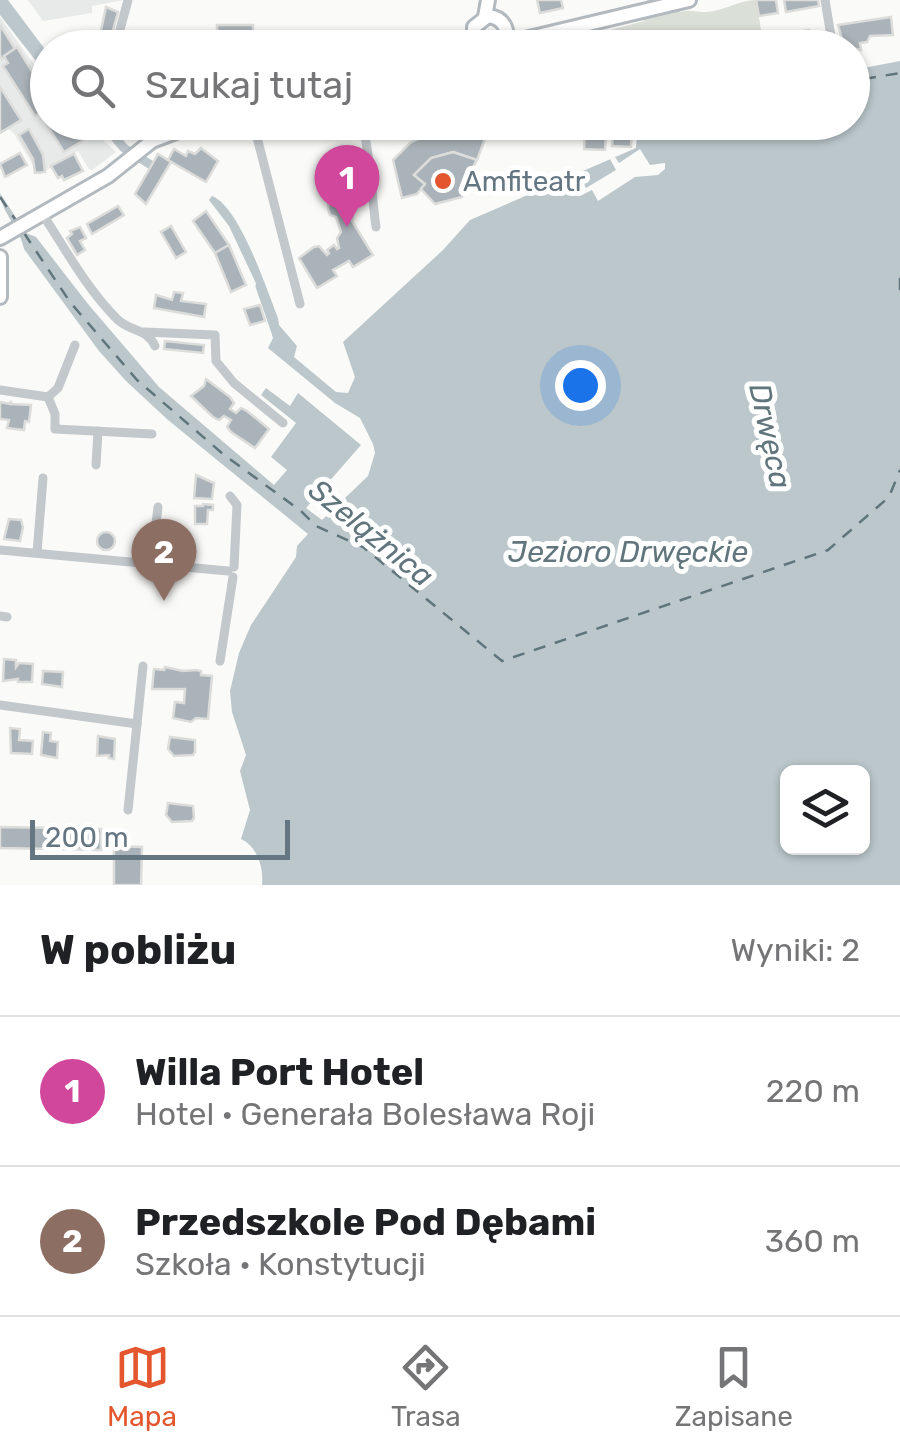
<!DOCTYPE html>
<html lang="pl">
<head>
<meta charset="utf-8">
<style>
	:root { --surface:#fff; --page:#f2f2f2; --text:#202124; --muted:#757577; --line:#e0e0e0; --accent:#e4572e }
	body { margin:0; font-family:Rubik,sans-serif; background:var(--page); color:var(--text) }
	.controls { position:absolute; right:30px; bottom:30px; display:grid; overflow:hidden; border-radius:15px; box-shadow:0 2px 8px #0004 }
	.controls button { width:90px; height:90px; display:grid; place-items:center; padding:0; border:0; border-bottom:2px solid var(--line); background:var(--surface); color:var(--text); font:50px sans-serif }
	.scale { position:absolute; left:30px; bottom:25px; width:260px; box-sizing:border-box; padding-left:10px; border:5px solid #657683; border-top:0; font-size:28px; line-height:35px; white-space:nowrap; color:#657683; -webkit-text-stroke:8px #fff; paint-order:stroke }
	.you { position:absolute; left:580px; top:385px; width:35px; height:35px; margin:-25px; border:8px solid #fff; border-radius:50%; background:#1a73e8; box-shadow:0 0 0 15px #1a73e833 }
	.badge { display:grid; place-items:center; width:65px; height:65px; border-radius:50%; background:var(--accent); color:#fff; font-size:32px; font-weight:700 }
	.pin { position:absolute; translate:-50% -82px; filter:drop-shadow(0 2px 5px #0008) }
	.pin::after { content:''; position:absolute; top:52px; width:35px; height:30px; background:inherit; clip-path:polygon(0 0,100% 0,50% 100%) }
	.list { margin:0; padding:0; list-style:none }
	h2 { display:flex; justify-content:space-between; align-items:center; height:130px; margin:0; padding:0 40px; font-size:42px }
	h2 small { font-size:32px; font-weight:400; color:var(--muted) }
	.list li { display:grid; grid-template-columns:65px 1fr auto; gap:30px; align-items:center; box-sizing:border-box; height:150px; padding:0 40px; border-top:2px solid var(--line) }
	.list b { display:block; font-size:38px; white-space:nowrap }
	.list p { margin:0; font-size:32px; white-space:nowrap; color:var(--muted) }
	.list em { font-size:32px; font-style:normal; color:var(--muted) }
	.icon { flex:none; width:55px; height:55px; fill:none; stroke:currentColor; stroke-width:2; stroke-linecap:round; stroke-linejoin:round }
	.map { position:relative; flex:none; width:900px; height:885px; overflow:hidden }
	.search { position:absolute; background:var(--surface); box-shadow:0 2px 8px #0004; left:30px; right:30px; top:30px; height:110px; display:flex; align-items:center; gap:25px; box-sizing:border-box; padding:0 35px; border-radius:55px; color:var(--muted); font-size:38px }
	.sheet { height:430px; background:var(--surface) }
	nav { display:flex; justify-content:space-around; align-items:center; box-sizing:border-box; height:140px; border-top:2px solid var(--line); background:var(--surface); font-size:28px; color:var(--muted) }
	nav a { display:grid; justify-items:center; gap:5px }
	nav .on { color:var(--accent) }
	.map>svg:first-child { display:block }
	.built { fill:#e8e9e9 }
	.green { fill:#dadfd7 }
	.water { fill:#bbc7cb; fill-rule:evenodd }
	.pier { fill:#fafaf8 }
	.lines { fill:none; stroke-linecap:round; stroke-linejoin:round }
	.canal { stroke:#bbc7cb; stroke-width:9 }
	.ferry { stroke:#60757c; stroke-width:2.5; stroke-dasharray:12 10; stroke-linecap:butt }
	.building { fill:#aab3b9; stroke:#dcdcda; stroke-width:2.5 }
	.secondary-casing { stroke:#b3babf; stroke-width:18 }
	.street { stroke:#c3c8cc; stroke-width:9 }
	.secondary { stroke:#fff; stroke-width:12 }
	.poi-dot { fill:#e4572e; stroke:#fff; stroke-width:4 }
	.labels { text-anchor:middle; stroke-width:10; stroke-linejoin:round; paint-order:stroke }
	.poi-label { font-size:28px; fill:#657683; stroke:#fff; text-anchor:start }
	.water-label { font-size:30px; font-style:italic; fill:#60757c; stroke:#fff }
</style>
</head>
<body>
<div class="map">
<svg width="900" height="885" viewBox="0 0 900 885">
	<rect width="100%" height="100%" fill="#fafaf8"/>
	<g class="built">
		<polygon points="28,0 124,0 92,6 92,13 43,21"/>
		<polygon points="0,17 47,83 48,122 84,123 116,152 92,170 89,169 78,151 39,175 13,132 8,129 0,134"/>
	</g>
	<path class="green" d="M647,0H679L680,12C690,9 696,12 706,12C724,11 739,0 756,0L764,47L543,48L644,21Z"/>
	<g class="water">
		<polygon points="0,0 8,0 47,52 47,75 0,15"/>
		<path d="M900,61V885H262C264,868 257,846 241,839L250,810L240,771L246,755L232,712L230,691L239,653L251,625L296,557L297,546L308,534L168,420L126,381L99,351L24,249C20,228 1,212 0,193L26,233L36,237L88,304L159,387L274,485L287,470L271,457L296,423L261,395L266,388L290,406L298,393L361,445L306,508L322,520L368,476L375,453L373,444L360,418L335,403L268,348L273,338L271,328L276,326L229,226L209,200L212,196C240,207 266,288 278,318L279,325L297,346L294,357L336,392L348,393L355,377L343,342L443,250L470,220L636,148L638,123L852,122L853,70ZM788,772H862V848H788Z"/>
	</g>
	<polygon class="pier" points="640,149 650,165 665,163 665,169 658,175 635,177 598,201 592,190 582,195 571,175 577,173 586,188 616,170 610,159 615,157 619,163"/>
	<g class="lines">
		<g class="canal">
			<polyline points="102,122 124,148 151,165"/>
			<polyline points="260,286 278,338"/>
		</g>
		<g class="ferry">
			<polyline points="864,79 900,73"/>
			<polyline points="0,197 17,222"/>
			<polyline points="24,233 70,302 137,380 223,454 301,511 316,526 363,547 502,661 828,550 889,497 900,470"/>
			<polyline points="900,278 900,297"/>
		</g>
	</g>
	<g class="building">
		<polygon points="537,0 561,0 563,8 540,13"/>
		<polygon points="756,0 776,0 778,13 759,16"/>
		<polygon points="784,0 818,0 819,6 786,12"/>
		<polygon points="106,7 118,12 111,37 100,35"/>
		<polygon points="891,17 893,35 870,36 867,42 860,43 861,50 844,46 838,25"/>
		<polygon points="0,25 15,49 2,59 0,55"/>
		<rect x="217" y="25" width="36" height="23"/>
		<polygon points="809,30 811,47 790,48 787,34"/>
		<polygon points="431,32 435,48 413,48 410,37"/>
		<polygon points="787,33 789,46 764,48 763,38"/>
		<polygon points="17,47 38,81 42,79 48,88 46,122 40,113 35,116 3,66 8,63 4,56"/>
		<polygon points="0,87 21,120 0,133"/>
		<polygon points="48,121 73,122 84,140 64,152 45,122"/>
		<polygon points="632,122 631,147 612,146 614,122"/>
		<polygon points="442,127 443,130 465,129 486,136 477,160 453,152 431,158 414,175 425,184 417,194 402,198 393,160 410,143 430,133 429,130"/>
		<polygon points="29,129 43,155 45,172 35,173 33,159 19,135"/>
		<polygon points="585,131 606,132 605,150 584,149"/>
		<polygon points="201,148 218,161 206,182 168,160 174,149 186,156 188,151 195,154"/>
		<polygon points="453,152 477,160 467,177 462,197 435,204 421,189 425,184 414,175 431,158"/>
		<polygon points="20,153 27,165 5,177 0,164"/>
		<polygon points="74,154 83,171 64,180 62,176 58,178 51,166"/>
		<polygon points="158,154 171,162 146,204 135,194"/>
		<polygon points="331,170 351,170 351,181 355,181 352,221 373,255 353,267 349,261 333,270 337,276 317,288 299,258 314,247 319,246 327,255 329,253 327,250 334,245 337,249 339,248 337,238 341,232 336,217 330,215 328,209"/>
		<polygon points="118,206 124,215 92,234 87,224"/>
		<polygon points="206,211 229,245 215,253 193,221"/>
		<polygon points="171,226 186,252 176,258 161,232"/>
		<polygon points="80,227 86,238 80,241 85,250 77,255 67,238 72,234 70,231"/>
		<polygon points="229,245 246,285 231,292 215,253"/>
		<polygon points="174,292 183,293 181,301 206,304 204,317 154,308 156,295 172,300"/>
		<polygon points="260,305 265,321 250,325 244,309"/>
		<polygon points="165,341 204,345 203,353 164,349"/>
		<polygon points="206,379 230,397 234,403 230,409 236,413 241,408 247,411 269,429 255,448 231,432 227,427 231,420 224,416 219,420 213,417 191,396 204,386"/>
		<polygon points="11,401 11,404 31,405 29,422 25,421 24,430 7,428 9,420 0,419 0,402 10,404"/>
		<polygon points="196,475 214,483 212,499 194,498"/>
		<polygon points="203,504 213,505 213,510 208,510 207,524 195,524 195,506 203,506"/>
		<polygon points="9,519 21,520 23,527 20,541 4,539"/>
		<circle cx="106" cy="541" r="9"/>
		<polygon points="4,659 16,660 16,667 19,663 33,664 32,682 18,682 18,679 3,681"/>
		<polygon points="165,667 183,671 196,670 201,671 201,675 212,676 208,719 196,718 191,722 173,718 175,702 184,703 185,689 152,689 154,669 164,670"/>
		<polygon points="43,671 63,672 62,687 42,684"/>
		<polygon points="10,728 20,729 19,740 33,741 32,754 11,753"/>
		<polygon points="43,732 51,733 50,741 58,742 57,758 41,755"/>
		<polygon points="98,736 115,739 114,759 109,758 109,755 97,756"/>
		<polygon points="170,737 195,740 195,752 193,755 174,756 168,749"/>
		<polygon points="168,803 193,806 194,818 192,821 172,822 166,815"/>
		<polygon points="0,827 55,828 54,849 0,848"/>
		<polygon points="60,828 101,829 101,850 59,849"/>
		<polygon points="114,846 142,847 141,885 114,885"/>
	</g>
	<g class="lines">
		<g class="secondary-casing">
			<g id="secondary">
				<polyline points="485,17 488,0"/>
				<polyline points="504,44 689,0"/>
				<path d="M479,48L474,41V27L488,16C505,18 511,32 502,46"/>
				<polyline points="0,238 108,176 152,141 202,122"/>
				<polyline points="0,257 0,297"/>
			</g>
		</g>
		<g class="street">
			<polyline points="825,0 833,48"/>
			<polyline points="115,48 128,0"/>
			<polyline points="137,122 152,141"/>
			<polyline points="253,122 300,304"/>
			<path d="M362,122C371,158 371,191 376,227"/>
			<path d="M43,215C66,250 87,289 117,319C130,332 147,328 155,346"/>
			<polyline points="144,332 215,335 216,361 234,383 283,423"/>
			<polyline points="0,390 48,397 58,388 75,345"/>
			<polyline points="48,397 55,414 55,429 152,434"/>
			<polyline points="96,465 98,431"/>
			<polyline points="230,496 237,505 234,567"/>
			<polyline points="0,550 228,571"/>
			<polyline points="37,553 43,478"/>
			<polyline points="151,564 158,507"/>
			<polyline points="0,616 7,617"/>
			<polyline points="220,661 233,577"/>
			<polyline points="0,705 137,724 128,810"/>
			<polyline points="137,724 143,666"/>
		</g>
		<use href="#secondary" class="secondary"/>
	</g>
	<circle class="poi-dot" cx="443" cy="181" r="10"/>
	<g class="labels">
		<g class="poi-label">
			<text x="463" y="191">Amfiteatr</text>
		</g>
		<g class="water-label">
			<text transform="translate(770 436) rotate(78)" y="10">Drwęca</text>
			<text transform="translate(371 533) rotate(39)" y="10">Szelążnica</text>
			<text x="628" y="562">Jezioro Drwęckie</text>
		</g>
	</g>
</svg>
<div class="controls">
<button><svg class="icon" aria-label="layers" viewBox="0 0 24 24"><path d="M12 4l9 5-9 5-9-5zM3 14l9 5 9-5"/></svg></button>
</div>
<div class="scale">200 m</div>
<div class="you"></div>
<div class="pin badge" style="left:347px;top:227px;background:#d1479c">1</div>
<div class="pin badge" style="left:164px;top:601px;background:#8d6e63">2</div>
<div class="search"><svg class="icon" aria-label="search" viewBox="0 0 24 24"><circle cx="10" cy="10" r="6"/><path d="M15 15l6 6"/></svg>Szukaj tutaj</div>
</div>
<section class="sheet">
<h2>W pobliżu<small>Wyniki: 2</small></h2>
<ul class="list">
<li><span class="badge" style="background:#d1479c">1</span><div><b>Willa Port Hotel</b><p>Hotel · Generała Bolesława Roji</p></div><em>220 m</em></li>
<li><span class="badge" style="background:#8d6e63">2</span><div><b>Przedszkole Pod Dębami</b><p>Szkoła · Konstytucji</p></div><em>360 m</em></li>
</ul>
</section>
<nav>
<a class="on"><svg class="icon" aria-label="map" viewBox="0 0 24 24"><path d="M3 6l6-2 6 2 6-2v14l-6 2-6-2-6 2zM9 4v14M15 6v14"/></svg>Mapa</a>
<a><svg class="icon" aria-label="directions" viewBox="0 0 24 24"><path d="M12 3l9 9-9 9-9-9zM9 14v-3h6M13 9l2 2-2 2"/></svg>Trasa</a>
<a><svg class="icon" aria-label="saved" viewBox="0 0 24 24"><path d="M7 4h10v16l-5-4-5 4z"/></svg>Zapisane</a>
</nav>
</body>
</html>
